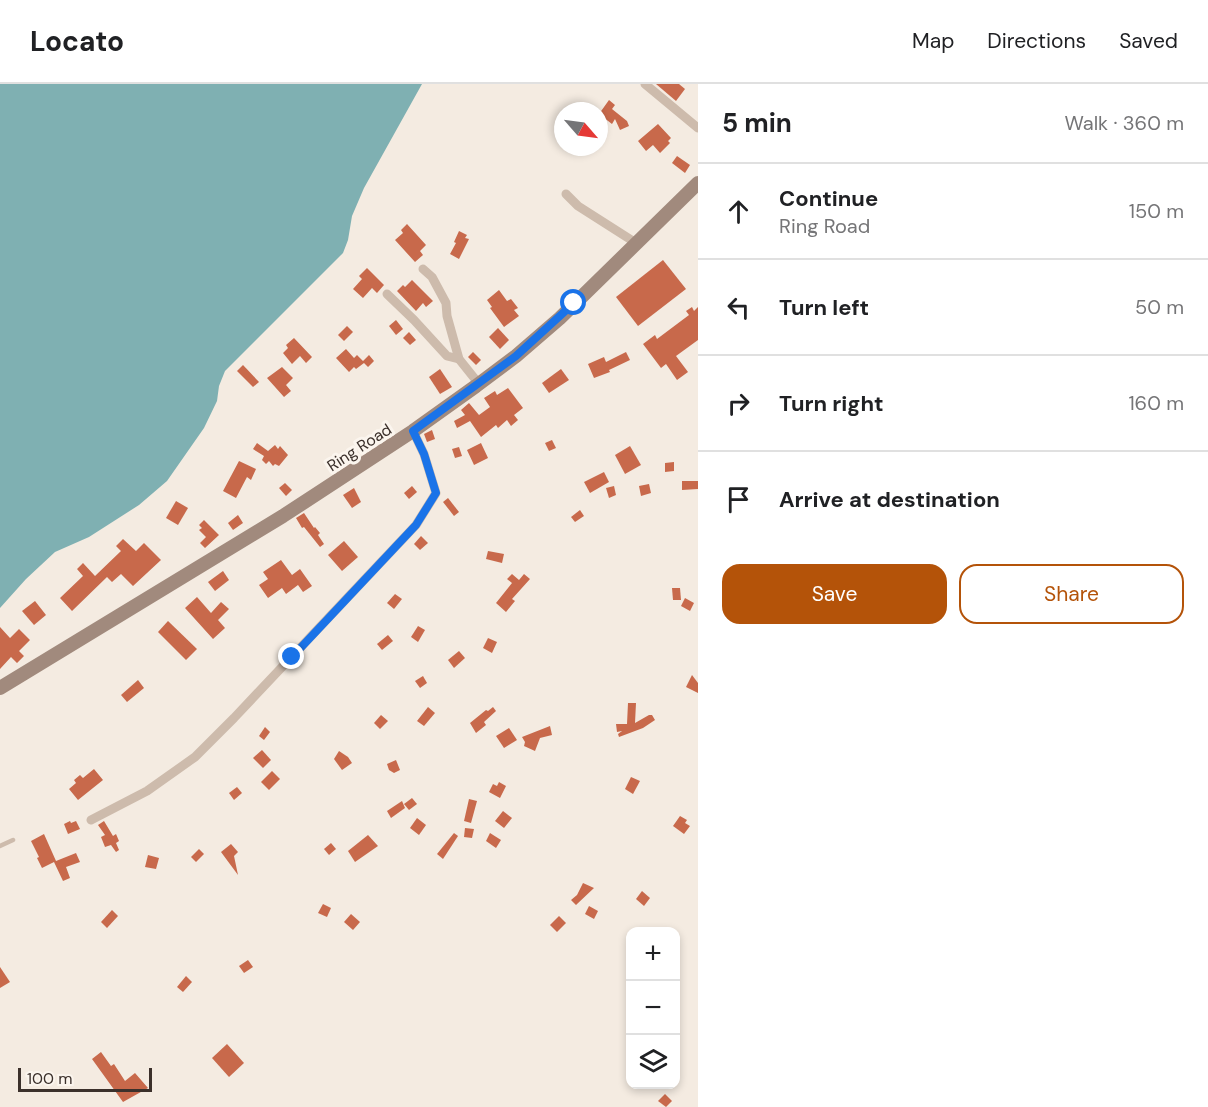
<!DOCTYPE html>
<html lang="en">
<head>
<meta charset="utf-8">
<style>
	:root { --surface:#fff; --page:#f6f6f6; --text:#202124; --muted:#757577; --line:#e0e0e0; --accent:#b45309 }
	body { margin:0; font-family:"DM Sans",sans-serif; background:var(--page); color:var(--text) }
	.controls { position:absolute; right:18px; bottom:18px; display:grid; overflow:hidden; border-radius:12px; box-shadow:0 3px 9px #0003 }
	.controls button { width:54px; height:54px; display:grid; place-items:center; padding:0; border:0; border-bottom:2px solid var(--line); background:var(--surface); color:var(--text); font:30px sans-serif }
	.compass { position:absolute; left:554px; top:18px; width:54px; height:54px; border-radius:50%; background:var(--surface); box-shadow:0 3px 9px #0003; rotate:118deg }
	.scale { position:absolute; left:18px; bottom:15px; width:134px; box-sizing:border-box; padding-left:6px; border:3px solid #3b302b; border-top:0; font-size:16px; line-height:21px; white-space:nowrap; color:#3b302b; -webkit-text-stroke:4px #fbf5ee; paint-order:stroke }
	.stop { position:absolute; width:18px; height:18px; margin:-14px; border:4px solid #1a73e8; border-radius:50%; background:#fff }
	.stop.end { background:#1a73e8; border-color:#fff; box-shadow:0 2px 6px #0008 }
	.list { margin:0; padding:0; list-style:none }
	h2 { display:flex; justify-content:space-between; align-items:center; height:78px; margin:0; padding:0 24px; font-size:26px }
	h2 small { font-size:20px; font-weight:400; color:var(--muted) }
	.list li { display:grid; grid-template-columns:39px 1fr auto; gap:18px; align-items:center; box-sizing:border-box; height:96px; padding:0 24px; border-top:2px solid var(--line) }
	.list b { display:block; font-size:22px; white-space:nowrap }
	.list p { margin:0; font-size:20px; white-space:nowrap; color:var(--muted) }
	.list em { font-size:20px; font-style:normal; color:var(--muted) }
	.actions { display:flex; gap:12px; padding:18px 24px }
	.actions a { flex:1; padding:14px 0; border:2px solid var(--accent); border-radius:18px; text-align:center; font-size:21px; color:var(--accent) }
	.actions .main { background:var(--accent); color:#fff }
	.icon { flex:none; width:33px; height:33px; fill:none; stroke:currentColor; stroke-width:2; stroke-linecap:round; stroke-linejoin:round }
	.map { position:relative; flex:none; width:698px; height:1023px; overflow:hidden }
	header { display:flex; align-items:center; gap:36px; box-sizing:border-box; height:84px; padding:0 30px; background:var(--surface); border-bottom:2px solid var(--line) }
	header strong { font-size:28px }
	nav { display:flex; gap:33px; margin-inline-start:auto; font-size:21px }
	main { display:flex }
	aside { flex:1; background:var(--surface) }
	.map>svg:first-child { display:block }
	.water { fill:#7fb0b2 }
	.building { fill:#c8694b }
	.lines { fill:none; stroke-linecap:round; stroke-linejoin:round }
	.service { stroke:#cdbbac; stroke-width:4.5 }
	.minor { stroke:#cdbbac; stroke-width:9 }
	.secondary { stroke:#a18a7d; stroke-width:14 }
	.route { stroke:#1a73e8; stroke-width:8 }
	.labels { text-anchor:middle; stroke-width:6; stroke-linejoin:round; paint-order:stroke }
	.street-label { font-size:16px; fill:#3b302b; stroke:#fbf5ee }
</style>
</head>
<body>
<header>
<strong>Locato</strong>
<nav><a>Map</a><a>Directions</a><a>Saved</a></nav>
</header>
<main>
<div class="map">
<svg width="698" height="1023" viewBox="0 0 698 1023">
	<rect width="100%" height="100%" fill="#f4ebe1"/>
	<polygon class="water" points="0,0 422,0 364,104 352,132 348,156 343,169 225,287 219,302 217,317 204,344 167,397 139,421 89,453 55,468 26,495 0,524"/>
	<g class="building">
		<polygon points="656,0 679,0 685,5 676,17"/>
		<polygon points="609,16 615,21 612,25 627,37 629,42 620,46 615,35 612,40 599,30"/>
		<polygon points="658,40 671,54 668,57 670,59 660,69 653,61 646,67 638,57"/>
		<polygon points="677,72 690,81 685,89 672,79"/>
		<polygon points="407,140 426,161 420,167 423,171 415,178 395,156 403,149 401,146"/>
		<polygon points="459,147 467,151 465,154 469,155 459,175 450,170 456,159 454,158"/>
		<polygon points="663,176 686,205 638,242 616,213"/>
		<polygon points="367,184 384,201 377,209 372,204 363,214 353,205 362,195 359,192"/>
		<polygon points="412,196 433,217 426,223 423,219 416,227 397,207 403,201 405,203"/>
		<polygon points="499,206 507,217 511,215 518,224 514,226 519,232 504,243 490,224 492,223 487,216"/>
		<polygon points="692,223 694,227 698,223 698,256 676,272 688,288 677,296 666,280 661,284 643,260 655,251 657,255 689,231 686,227"/>
		<polygon points="396,236 403,245 396,251 389,242"/>
		<polygon points="347,242 353,248 344,257 338,251"/>
		<polygon points="498,244 509,256 500,265 489,253"/>
		<polygon points="409,248 416,256 410,261 403,254"/>
		<polygon points="294,254 312,273 306,279 300,272 292,280 283,269 288,264 286,261"/>
		<polygon points="346,265 354,274 357,271 363,277 369,271 374,277 368,283 364,279 356,285 354,283 349,288 336,274"/>
		<polygon points="473,268 481,276 476,281 468,273"/>
		<polygon points="626,268 630,276 609,286 610,288 594,294 588,280 604,273 606,278"/>
		<polygon points="243,281 259,298 253,303 237,287"/>
		<polygon points="282,283 293,294 286,301 291,307 284,313 267,294"/>
		<polygon points="440,285 452,303 440,310 429,293"/>
		<polygon points="561,285 569,296 549,309 542,299"/>
		<polygon points="508,304 523,324 514,331 518,336 511,342 507,336 498,344 496,341 481,353 470,337 457,344 454,337 465,331 461,326 469,319 479,331 490,323 484,314 495,307 497,311"/>
		<polygon points="432,346 435,355 427,358 424,350"/>
		<polygon points="552,356 556,364 549,367 545,359"/>
		<polygon points="257,359 268,367 275,361 278,365 280,362 288,371 279,382 275,380 273,382 269,377 266,380 262,376 264,372 253,365"/>
		<polygon points="481,359 488,374 474,381 467,366"/>
		<polygon points="630,362 641,381 625,390 615,371"/>
		<polygon points="459,363 462,372 455,374 452,365"/>
		<polygon points="239,377 256,385 251,396 247,393 236,414 223,407"/>
		<polygon points="674,378 674,387 665,388 665,379"/>
		<polygon points="604,388 609,398 590,409 584,398"/>
		<polygon points="682,397 698,397 698,405 682,406"/>
		<polygon points="285,399 292,406 286,412 279,404"/>
		<polygon points="649,400 651,409 641,412 639,402"/>
		<polygon points="412,402 417,408 409,415 404,409"/>
		<polygon points="614,402 616,411 609,414 606,404"/>
		<polygon points="354,404 361,418 352,424 343,411"/>
		<polygon points="448,414 459,428 454,432 443,418"/>
		<polygon points="176,417 188,424 178,441 166,434"/>
		<polygon points="580,426 584,432 575,438 571,433"/>
		<polygon points="304,429 314,444 315,443 320,449 318,451 324,460 320,463 304,443 302,444 296,434"/>
		<polygon points="238,431 243,439 233,446 228,439"/>
		<polygon points="204,436 219,451 205,464 200,459 206,453 199,446 202,444 199,441"/>
		<polygon points="421,452 428,459 420,466 414,460"/>
		<polygon points="123,455 136,467 144,459 161,476 133,502 121,490 112,498 107,493 72,527 60,514 83,492 77,485 83,479 95,492 121,467 116,462"/>
		<polygon points="344,457 358,473 342,487 328,471"/>
		<polygon points="488,467 504,470 502,479 486,475"/>
		<polygon points="281,476 292,491 300,485 312,502 303,508 298,501 286,510 282,504 268,514 259,501 268,495 263,488"/>
		<polygon points="223,487 229,496 215,507 208,498"/>
		<polygon points="512,490 519,496 524,490 530,495 512,515 515,517 506,528 496,519 512,499 507,495"/>
		<polygon points="672,504 680,504 681,516 673,516"/>
		<polygon points="395,510 402,515 394,525 387,519"/>
		<polygon points="197,513 211,529 221,518 229,525 218,536 225,544 213,555 185,524"/>
		<polygon points="685,514 694,519 690,527 681,522"/>
		<polygon points="35,517 46,531 34,541 22,527"/>
		<polygon points="168,537 197,565 186,576 158,548"/>
		<polygon points="418,542 425,546 418,558 411,553"/>
		<polygon points="0,543 10,554 19,545 30,556 19,567 24,572 17,579 11,573 0,585"/>
		<polygon points="388,551 393,557 382,566 377,560"/>
		<polygon points="488,554 497,558 492,569 483,564"/>
		<polygon points="459,567 465,574 454,584 448,576"/>
		<polygon points="692,591 698,599 698,609 686,603"/>
		<polygon points="423,592 427,599 420,604 415,597"/>
		<polygon points="138,596 144,604 127,618 121,611"/>
		<polygon points="628,619 636,619 635,639 649,631 652,631 655,636 643,644 619,653 618,650 622,647 617,648 616,640 627,640"/>
		<polygon points="428,623 435,629 424,642 417,637"/>
		<polygon points="493,623 496,627 484,638 486,641 476,649 470,639 486,626 488,627"/>
		<polygon points="381,631 388,637 380,645 374,639"/>
		<polygon points="550,642 552,651 540,654 535,667 524,662 525,658 522,653"/>
		<polygon points="265,643 270,648 264,656 259,652"/>
		<polygon points="509,644 517,656 504,664 496,652"/>
		<polygon points="262,666 271,676 263,684 253,674"/>
		<polygon points="339,667 348,673 352,679 342,686 334,675"/>
		<polygon points="396,676 400,686 394,689 389,686 387,680"/>
		<polygon points="94,685 103,696 78,716 69,705 76,699 74,696 80,691 83,694"/>
		<polygon points="272,687 280,695 269,706 261,698"/>
		<polygon points="631,693 640,697 633,710 625,705"/>
		<polygon points="499,698 506,702 500,714 489,708 493,700 497,702"/>
		<polygon points="237,703 242,709 234,716 229,709"/>
		<polygon points="412,714 417,720 409,726 404,720"/>
		<polygon points="469,715 477,717 471,739 464,737"/>
		<polygon points="402,717 405,724 391,734 387,727"/>
		<polygon points="503,727 512,734 504,744 495,737"/>
		<polygon points="680,732 687,736 685,739 690,742 684,750 673,742"/>
		<polygon points="417,734 426,741 419,751 410,744"/>
		<polygon points="70,737 71,739 76,737 80,745 68,750 64,740"/>
		<polygon points="104,737 113,752 116,750 119,757 116,759 119,766 116,768 111,761 105,763 101,753 105,751 98,741"/>
		<polygon points="465,744 474,745 472,754 464,753"/>
		<polygon points="454,749 458,752 443,775 437,770"/>
		<polygon points="490,749 501,756 496,764 486,757"/>
		<polygon points="44,750 56,777 76,769 80,778 66,783 70,794 63,797 54,778 42,784 37,774 39,773 31,757"/>
		<polygon points="368,751 378,762 355,778 348,767"/>
		<polygon points="331,759 336,765 329,771 324,765"/>
		<polygon points="231,760 238,768 234,772 238,791 221,768"/>
		<polygon points="199,765 204,770 196,778 191,773"/>
		<polygon points="148,771 159,774 156,785 145,783"/>
		<polygon points="583,799 594,804 576,821 571,816 577,811"/>
		<polygon points="642,807 650,814 644,822 636,815"/>
		<polygon points="323,820 331,824 327,833 318,829"/>
		<polygon points="589,822 598,827 594,835 585,830"/>
		<polygon points="112,826 118,832 107,844 101,838"/>
		<polygon points="351,830 360,838 353,846 344,838"/>
		<polygon points="559,832 566,839 557,848 550,841"/>
		<polygon points="248,876 253,883 244,889 239,882"/>
		<polygon points="0,883 10,898 0,904"/>
		<polygon points="186,892 192,898 183,908 177,903"/>
		<polygon points="227,960 244,979 229,993 212,974"/>
		<polygon points="101,968 111,982 114,980 125,997 135,989 148,1004 123,1018 92,975"/>
		<polygon points="665,1010 672,1017 666,1023 658,1017"/>
	</g>
	<g class="lines">
		<polyline class="service" points="0,762 13,756"/>
		<g class="minor">
			<polyline points="645,0 698,44"/>
			<polyline points="566,110 578,122 636,159"/>
			<polyline points="423,185 432,193 446,219 447,232 459,275 479,300"/>
			<polyline points="387,210 414,236 447,272 459,275"/>
			<polyline points="91,736 147,707 195,673 234,634 416,441 436,409 424,370 413,347"/>
		</g>
		<polyline class="secondary" points="0,604 283,432 413,347 476,302 516,272 560,234 698,99"/>
	</g>
	<g class="lines">
		<polyline class="route" points="292,573 416,441 436,409 424,370 413,347 516,272 574,219"/>
	</g>
	<g class="labels">
		<g class="street-label">
			<text transform="translate(359 363) rotate(-33)" y="6">Ring Road</text>
		</g>
	</g>
</svg>
<div class="controls">
<button>+</button>
<button>−</button>
<button><svg class="icon" aria-label="layers" viewBox="0 0 24 24"><path d="M12 4l9 5-9 5-9-5zM3 14l9 5 9-5"/></svg></button>
</div>
<svg class="compass" viewBox="-18 -18 36 36"><path d="M0-13l5 13h-10z" fill="#e53935"/><path d="M0 13l5-13h-10z" fill="#757577"/></svg>
<div class="scale">100 m</div>
<div class="stop" style="left:574px;top:219px"></div>
<div class="stop end" style="left:292px;top:573px"></div>
</div>
<aside>
<h2>5 min<small>Walk · 360 m</small></h2>
<ul class="list">
<li><svg class="icon" aria-label="ahead" viewBox="0 0 24 24"><path d="M12 20V5M6 11l6-6 6 6"/></svg><div><b>Continue</b><p>Ring Road</p></div><em>150 m</em></li>
<li><svg class="icon" aria-label="left" viewBox="0 0 24 24"><path d="M17 20v-9H6M10 6l-5 5 5 5"/></svg><div><b>Turn left</b></div><em>50 m</em></li>
<li><svg class="icon" aria-label="right" viewBox="0 0 24 24"><path d="M7 20v-9h11M14 6l5 5-5 5"/></svg><div><b>Turn right</b></div><em>160 m</em></li>
<li><svg class="icon" aria-label="arrive" viewBox="0 0 24 24"><path d="M6 21V4h12l-3 4 3 4H6"/></svg><div><b>Arrive at destination</b></div></li>
</ul>
<div class="actions"><a class="main">Save</a><a>Share</a></div>
</aside>
</main>
</body>
</html>
